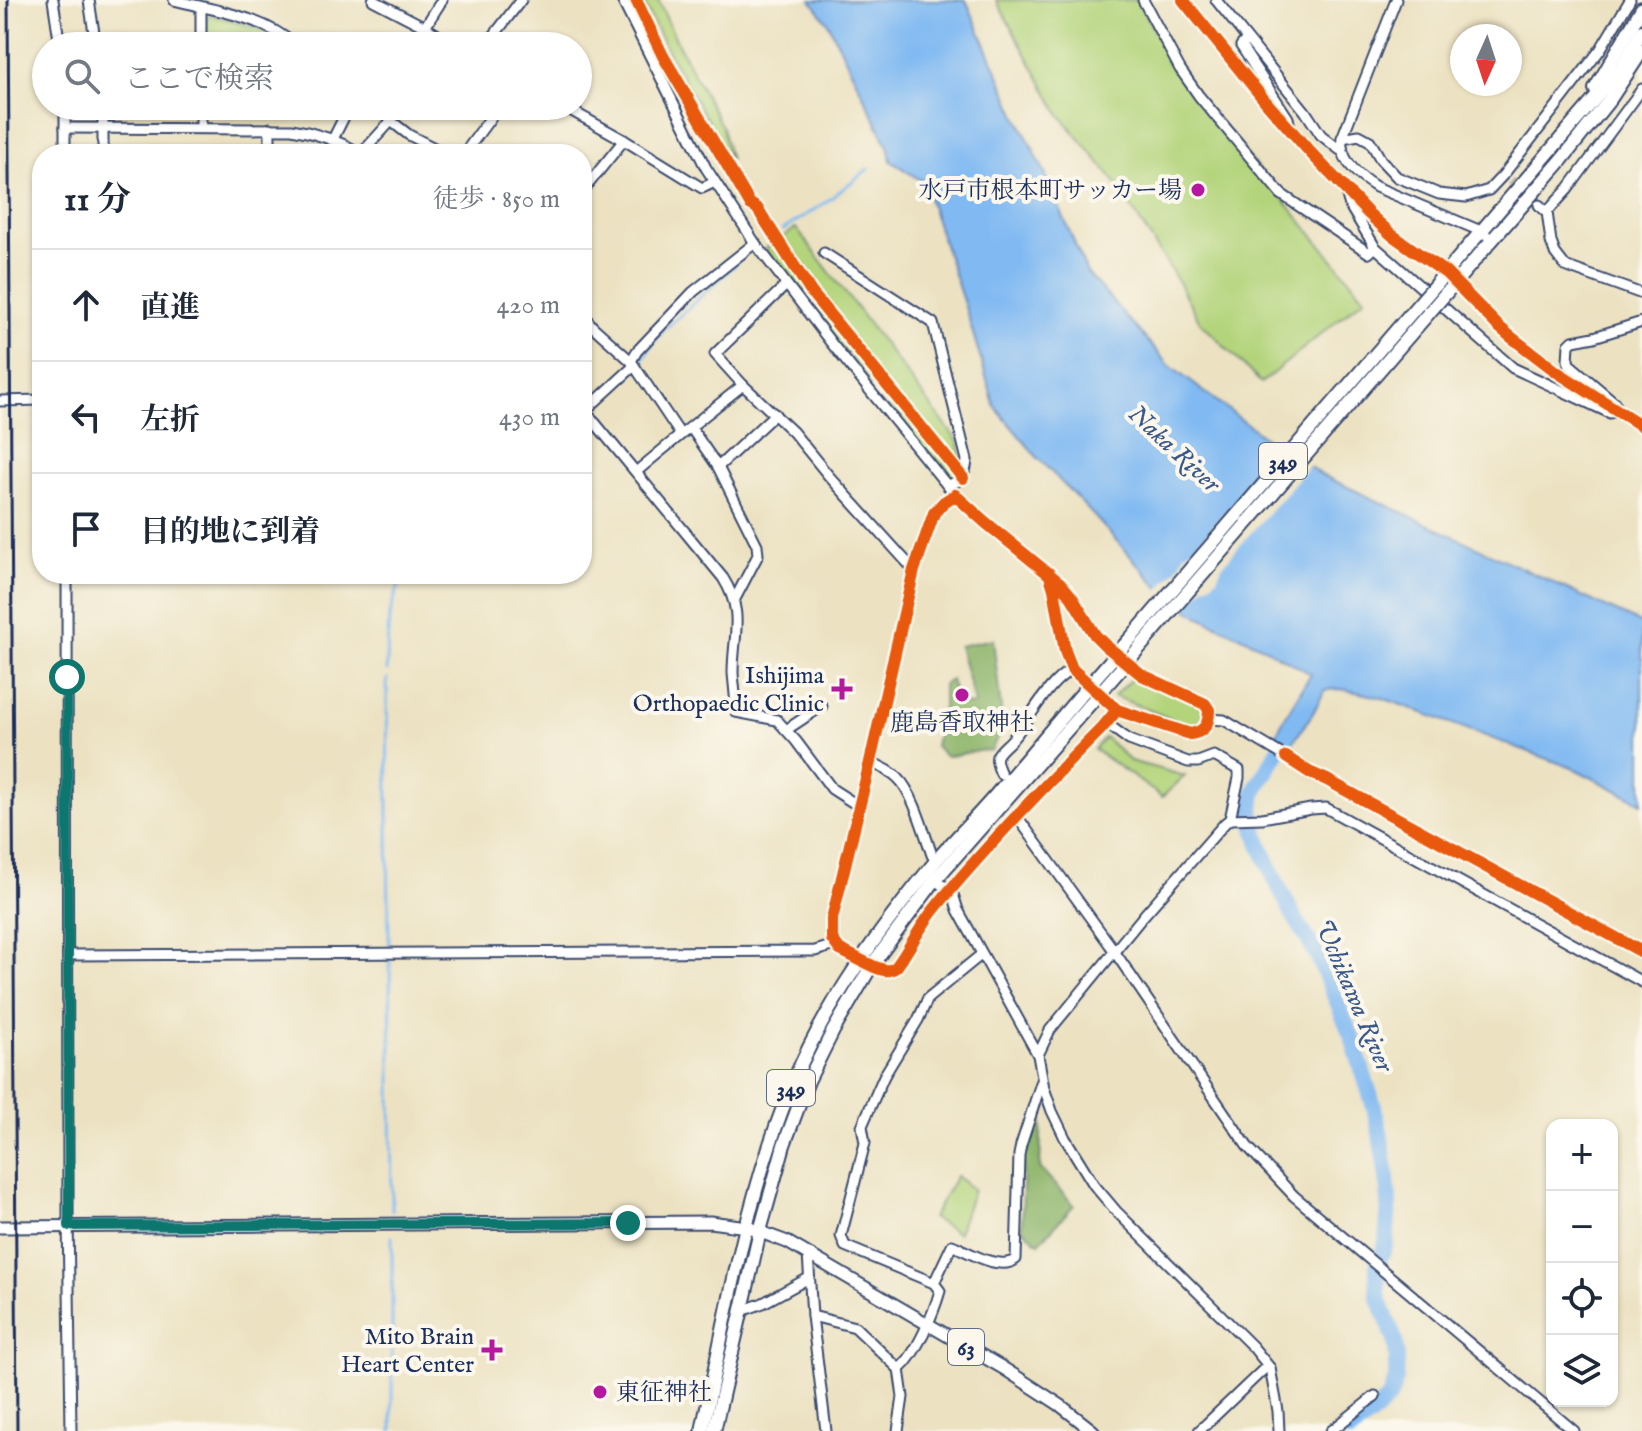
<!DOCTYPE html>
<html lang="ja">
<head>
<meta charset="utf-8">
<style>
	:root { --surface:#fff; --page:#f2f2f3; --text:#1f2937; --muted:#747a83; --line:#e0e1e3 }
	body { margin:0; font-family:"IM FELL English","Noto Serif JP",serif; background:var(--page); color:var(--text) }
	.controls { position:absolute; right:24px; bottom:24px; display:grid; overflow:hidden; border-radius:16px; box-shadow:0 2px 6px #0004 }
	.controls button { width:72px; height:72px; display:grid; place-items:center; padding:0; border:0; border-bottom:2px solid var(--line); background:var(--surface); color:var(--text); font:40px sans-serif }
	.compass { position:absolute; left:1450px; top:24px; width:72px; height:72px; border-radius:50%; background:var(--surface); box-shadow:0 2px 6px #0004; rotate:183deg }
	.stop { position:absolute; width:24px; height:24px; margin:-18px; border:6px solid #0f766e; border-radius:50%; background:#fff }
	.stop.end { background:#0f766e; border-color:#fff; box-shadow:0 2px 8px #0008 }
	.list { margin:0; padding:0; list-style:none }
	h2 { display:flex; justify-content:space-between; align-items:center; height:104px; margin:0; padding:0 32px; font-size:34px }
	h2 small { font-size:26px; font-weight:400; color:var(--muted) }
	.list li { display:grid; grid-template-columns:52px 1fr auto; gap:24px; align-items:center; box-sizing:border-box; height:112px; padding:0 32px; border-top:2px solid var(--line) }
	.list b { display:block; font-size:30px; white-space:nowrap }
	.list em { font-size:26px; font-style:normal; color:var(--muted) }
	.icon { flex:none; width:44px; height:44px; fill:none; stroke:currentColor; stroke-width:2; stroke-linecap:round; stroke-linejoin:round }
	.map { position:relative; flex:none; width:1642px; height:1431px; overflow:hidden }
	.search { position:absolute; background:var(--surface); box-shadow:0 2px 6px #0004; left:32px; top:32px; width:560px; height:88px; display:flex; align-items:center; gap:20px; box-sizing:border-box; padding:0 28px; border-radius:44px; color:var(--muted); font-size:30px }
	.panel { position:absolute; background:var(--surface); box-shadow:0 2px 6px #0004; left:32px; top:144px; width:560px; height:440px; border-radius:32px }
	.map>svg:first-child { display:block }
	.green { fill:#b4d47c; stroke:#68826d; stroke-width:2 }
	.forest { fill:#8fb66c; stroke:#557265; stroke-width:2 }
	.water { fill:#81baf2; stroke:#4e74a8; stroke-width:2 }
	.pier { fill:#ece2c2 }
	.lines { fill:none; stroke-linecap:round; stroke-linejoin:round }
	.stream { stroke:#81baf2; stroke-width:3 }
	.river { stroke:#81baf2; stroke-width:16 }
	.minor-tunnel { stroke:#c2beae; stroke-width:9; stroke-dasharray:9 4.5; stroke-linecap:butt }
	.minor-casing { stroke:#3a4a6d; stroke-width:13 }
	.major-casing { stroke:#3a4a6d; stroke-width:15 }
	.highway-casing { stroke:#3a4a6d; stroke-width:16 }
	.minor { stroke:#fff; stroke-width:9 }
	.major { stroke:#fff; stroke-width:11 }
	.highway { stroke:#fff; stroke-width:12 }
	.rail { stroke:#1b2f5e; stroke-width:3 }
	.highway-bridge-casing { stroke:#3a4a6d; stroke-width:16; stroke-linecap:butt }
	.highway-bridge { stroke:#fff; stroke-width:12 }
	.cycleway-casing { stroke:#fbf7ec; stroke-width:17 }
	.cycleway { stroke:#e8590c; stroke-width:12 }
	.route { stroke:#0f766e; stroke-width:10 }
	.poi-dot { fill:#b5179e; stroke:#fbf7ec; stroke-width:3 }
	.labels { text-anchor:middle; stroke-width:8; stroke-linejoin:round; paint-order:stroke }
	.shield { fill:#fbf7ec; stroke:#5e6b89; stroke-width:2 }
	.shield-label { font-size:22px; font-weight:bold; fill:#1b2f5e }
	.poi-label { font-size:24px; fill:#1b2f5e; stroke:#fbf7ec; text-anchor:end }
	.water-label { font-size:26px; font-style:italic; fill:#3a598a; stroke:#fbf7ec }
</style>
</head>
<body>
<div class="map">
<svg width="1642" height="1431" viewBox="0 0 1642 1431">
	<rect width="100%" height="100%" fill="#fbf7ec"/>
	<filter id="ink" filterUnits="userSpaceOnUse"><feTurbulence type="fractalNoise" baseFrequency=".0125" numOctaves="2"/><feDisplacementMap in="SourceGraphic" scale="16" xChannelSelector="R" yChannelSelector="G"/><feConvolveMatrix kernelMatrix="1 2 1 2 8 2 1 2 1" color-interpolation-filters="sRGB"/></filter>
	<filter id="wash" filterUnits="userSpaceOnUse"><feTurbulence type="fractalNoise" baseFrequency=".006" numOctaves="4" result="noise"/><feDisplacementMap in="SourceGraphic" scale="32" xChannelSelector="R" yChannelSelector="G"/><feGaussianBlur stdDeviation="1.8" result="paint"/><feColorMatrix in="noise" values="0 0 0 0 0 0 0 0 0 0 0 0 0 0 0 0 0 1.4 0 .05"/><feComposite in="paint" operator="in"/></filter>
	<g filter="url(#wash)">
		<rect width="100%" height="100%" fill="#ece2c2"/>
		<g class="green">
			<polygon points="642,0 658,0 678,44 722,127 730,160 667,50"/>
			<polygon points="996,0 1137,0 1177,71 1365,298 1261,383 1200,322 1173,273 1113,179 1060,115"/>
			<polygon points="211,15 264,30 288,46 206,46 206,19"/>
			<polygon points="796,228 959,443 964,469 948,482 765,249"/>
			<polygon points="1135,675 1198,703 1204,710 1201,726 1194,728 1114,696"/>
			<polygon points="1105,737 1130,761 1185,776 1162,797 1094,749"/>
			<polygon points="956,1176 973,1189 958,1233 932,1218"/>
		</g>
		<g class="forest">
			<path d="M993,639L1003,726L991,751C974,748 963,756 945,756L935,746L943,708V685L951,680L958,704L975,705L959,646Z"/>
			<polygon points="1042,1106 1040,1168 1074,1205 1039,1243 1022,1228 1024,1144 1032,1133"/>
		</g>
		<polygon class="water" points="811,0 966,0 1019,121 1044,171 1087,273 1170,366 1267,439 1322,475 1642,624 1642,803 1575,769 1380,697 1341,689 1325,690 1313,713 1291,745 1276,735 1286,715 1311,674 1261,646 1200,617 1165,594 1094,516 1038,458 995,407 966,310 923,182 891,161 889,148 828,23"/>
		<polygon class="pier" points="1284,445 1312,463 1222,566 1217,578 1210,584 1205,586 1183,611 1162,597 1157,591 1180,565 1184,554 1196,546"/>
		<g class="lines">
			<g class="stream">
				<polyline points="783,230 826,202 868,169"/>
				<polyline points="640,363 654,342 665,329 737,263"/>
				<path d="M387,671C387,637 387,604 405,574"/>
				<polyline points="387,679 389,950"/>
				<path d="M809,766C821,784 830,795 848,806"/>
				<polyline points="390,956 392,1211"/>
				<polyline points="392,1237 392,1431"/>
			</g>
			<polyline class="river" points="1294,723 1254,793 1252,808 1253,821 1260,844 1276,881 1292,913 1316,953 1352,1037 1374,1107 1380,1133 1387,1177 1389,1202 1386,1243 1377,1267 1378,1296 1395,1340 1397,1359 1396,1379 1390,1396 1376,1411 1350,1431"/>
		</g>
	</g>
	<g filter="url(#ink)">
		<g class="lines">
			<polyline class="minor-tunnel" points="1511,180 1533,200"/>
			<g class="minor-casing">
				<g id="minor">
					<polyline points="53,0 60,46"/>
					<polyline points="89,0 96,46"/>
					<path d="M174,0C216,11 263,16 296,46"/>
					<polyline points="373,0 425,27 455,46"/>
					<polyline points="622,0 706,168 755,243 832,344 955,495"/>
					<polyline points="1143,0 1180,69 1199,96 1281,194 1369,253 1375,247"/>
					<polyline points="1216,0 1305,111 1321,135 1340,150"/>
					<path d="M1396,0L1342,138C1339,160 1358,176 1376,187L1483,232L1493,241"/>
					<polyline points="201,7 201,46"/>
					<polyline points="425,27 442,0"/>
					<polyline points="1246,40 1241,46 1288,118 1291,131"/>
					<polyline points="486,46 521,0"/>
					<polyline points="563,106 624,140 702,188 715,182"/>
					<path d="M65,128L292,129C318,133 339,141 362,154"/>
					<polyline points="201,128 201,106"/>
					<polyline points="270,128 270,154"/>
					<polyline points="1342,138 1359,135 1370,141 1381,160 1397,177 1439,194 1466,197 1489,190 1504,174 1600,50 1630,0"/>
					<polyline points="333,139 344,117 337,106"/>
					<polyline points="65,154 65,106"/>
					<polyline points="103,154 103,106"/>
					<polyline points="361,154 391,121 409,135 446,154"/>
					<polyline points="464,154 499,106"/>
					<polyline points="1345,189 1350,206 1375,247 1513,368 1610,413 1619,411 1614,402 1569,364 1568,360 1569,345 1573,341 1594,337 1642,322"/>
					<polyline points="582,192 624,140"/>
					<polyline points="1539,205 1547,212 1551,242 1555,253 1565,266 1642,294"/>
					<polyline points="1547,212 1568,189 1642,89"/>
					<path d="M824,253L933,323L967,460C966,474 962,482 947,485"/>
					<polyline points="786,285 715,354 743,385 793,432 828,475 914,570"/>
					<polyline points="582,313 592,326 631,361 680,434"/>
					<polyline points="631,361 637,351 693,292 755,243"/>
					<polyline points="0,401 42,400"/>
					<path d="M582,407L723,578C745,613 733,635 733,673C734,686 736,699 736,712L777,720L796,741L832,789L860,807"/>
					<polyline points="585,411 634,366"/>
					<polyline points="691,428 718,467 757,545 758,555 735,599"/>
					<polyline points="718,467 775,414"/>
					<path d="M636,472C671,442 707,414 743,385"/>
					<polyline points="67,574 68,1215 71,1431"/>
					<polyline points="1050,577 1068,661 1072,669 1081,677"/>
					<path d="M1108,701L1117,710L1190,734L1204,729C1209,721 1212,712 1205,704L1142,675L1105,645L1095,635L1071,596L1061,584L985,522L955,495C944,502 936,509 930,520L914,570L870,762L836,901L831,930L832,939L840,950C851,954 880,973 890,970C894,969 897,967 899,963C912,944 921,925 936,907C988,844 1044,786 1102,728L1117,710"/>
					<polyline points="1209,719 1224,720 1286,757"/>
					<polyline points="1106,723 1129,740 1188,762 1198,762 1214,756 1239,770 1239,778 1230,819"/>
					<polyline points="786,730 822,706"/>
					<path d="M870,762C880,766 891,771 898,778C913,792 925,835 932,855L936,861"/>
					<path d="M1001,774C999,769 995,762 997,756C1000,749 1010,743 1014,737C1033,715 1046,684 1072,669"/>
					<polyline points="1016,815 1110,945 1247,1146 1294,1196 1574,1431"/>
					<polyline points="935,880 952,891 958,910 1038,1055 1044,1088 1052,1111 1065,1138 1094,1185 1116,1211 1253,1347 1270,1368 1278,1411 1279,1431"/>
					<polyline points="68,955 815,951 835,945"/>
					<polyline points="1038,1055 1050,1030 1145,914 1225,823 1230,819 1262,818 1311,809 1326,808 1642,982"/>
					<polyline points="808,1254 812,1316 826,1431"/>
					<path d="M934,1283L952,1245C969,1252 1000,1272 1016,1259L1019,1155L1021,1145L1041,1083"/>
					<polyline points="742,1311 763,1303 809,1278"/>
					<polyline points="812,1316 855,1327 899,1369 903,1397 898,1431"/>
					<path d="M899,1369C916,1356 934,1312 940,1291L934,1283L845,1246L841,1236L865,1143L862,1126L884,1076L918,1020L928,998L982,954"/>
					<polyline points="1199,1431 1265,1368 1270,1368"/>
					<polyline points="1331,1431 1375,1396"/>
				</g>
			</g>
			<g class="major-casing">
				<polyline id="major" points="0,1227 710,1222 747,1227 787,1242 1003,1368 1060,1405 1093,1431"/>
			</g>
			<g class="highway-casing">
				<g id="highway">
					<polyline points="1615,78 1642,31"/>
					<polyline points="1595,89 1642,8"/>
					<polyline points="1436,284 1617,73"/>
					<polyline points="1446,293 1560,162 1611,98 1642,51"/>
					<path d="M702,1431C727,1313 747,1191 794,1080C828,1000 880,929 935,862C956,837 979,815 1000,790C1043,740 1085,688 1130,639"/>
					<polyline points="714,1431 760,1231 784,1145 808,1081 833,1031 872,965 935,880 1140,647"/>
				</g>
			</g>
			<use href="#minor" class="minor"/>
			<use href="#major" class="major"/>
			<use href="#highway" class="highway"/>
			<polyline class="rail" points="8,0 17,1431"/>
			<g class="highway-bridge-casing">
				<g id="highway-bridge">
					<polyline points="1130,639 1436,284"/>
					<polyline points="1140,647 1446,293"/>
				</g>
			</g>
			<use href="#highway-bridge" class="highway-bridge"/>
			<g class="cycleway-casing">
				<g id="cycleway">
					<polyline points="636,0 663,56 750,204 757,208 811,292 963,478"/>
					<polyline points="1183,0 1266,102 1309,151 1368,213 1392,235 1446,273 1498,326 1511,337 1557,372 1642,426"/>
					<path d="M1049,573L1054,589L1065,651L1072,669L1117,710L1190,734C1205,732 1209,724 1209,710L1205,704L1142,675L1105,645L1095,635L1071,596L1061,584L985,522L955,495L944,502L934,513L914,570L870,762L832,919V939L840,950C851,954 880,973 890,970C894,969 897,967 899,963C912,944 921,925 936,907C988,844 1044,786 1102,728L1117,710"/>
					<polyline points="1286,757 1309,772 1327,780 1642,952"/>
				</g>
			</g>
			<use href="#cycleway" class="cycleway"/>
		</g>
	</g>
	<g class="lines" filter="url(#ink)">
		<polyline class="route" points="67,677 69,1226 628,1223"/>
	</g>
	<g class="poi-dot">
		<circle cx="1198" cy="190" r="8"/>
		<path d="M838 677h8v8h8v8h-8v8h-8v-8h-8v-8h8z"/>
		<circle cx="962" cy="695" r="8"/>
		<path d="M488 1338h8v8h8v8h-8v8h-8v-8h-8v-8h8z"/>
		<circle cx="600" cy="1392" r="8"/>
	</g>
	<g class="labels">
		<g class="shield">
			<rect x="1259" y="443" width="48" height="36" rx="6"/>
			<rect x="767" y="1070" width="48" height="36" rx="6"/>
			<rect x="948" y="1329" width="36" height="36" rx="6"/>
		</g>
		<g class="shield-label">
			<text x="1283" y="469">349</text>
			<text x="791" y="1096">349</text>
			<text x="966" y="1355">63</text>
		</g>
		<g class="poi-label">
			<text x="1182" y="198">水戸市根本町サッカー場</text>
			<text x="824" y="683">Ishijima<tspan x="824" dy="28">Orthopaedic Clinic</tspan></text>
			<text x="962" y="730" text-anchor="middle">鹿島香取神社</text>
			<text x="474" y="1344">Mito Brain<tspan x="474" dy="28">Heart Center</tspan></text>
			<text x="616" y="1400" text-anchor="start">東征神社</text>
		</g>
		<g class="water-label">
			<text transform="translate(1175 448) rotate(43)" y="9">Naka River</text>
			<text transform="translate(1355 995) rotate(67)" y="9">Uchikawa River</text>
		</g>
	</g>
</svg>
<div class="controls">
<button>+</button>
<button>−</button>
<button><svg class="icon" aria-label="locate" viewBox="0 0 24 24"><circle cx="12" cy="12" r="6"/><path d="M12 2v4M12 18v4M2 12h4M18 12h4"/></svg></button>
<button><svg class="icon" aria-label="layers" viewBox="0 0 24 24"><path d="M12 4l9 5-9 5-9-5zM3 14l9 5 9-5"/></svg></button>
</div>
<svg class="compass" viewBox="-18 -18 36 36"><path d="M0-13l5 13h-10z" fill="#e53935"/><path d="M0 13l5-13h-10z" fill="#747a83"/></svg>
<div class="stop" style="left:67px;top:677px"></div>
<div class="stop end" style="left:628px;top:1223px"></div>
<div class="search"><svg class="icon" aria-label="search" viewBox="0 0 24 24"><circle cx="10" cy="10" r="6"/><path d="M15 15l6 6"/></svg>ここで検索</div>
<section class="panel">
<h2>11 分<small>徒歩 · 850 m</small></h2>
<ul class="list">
<li><svg class="icon" aria-label="ahead" viewBox="0 0 24 24"><path d="M12 20V5M6 11l6-6 6 6"/></svg><div><b>直進</b></div><em>420 m</em></li>
<li><svg class="icon" aria-label="left" viewBox="0 0 24 24"><path d="M17 20v-9H6M10 6l-5 5 5 5"/></svg><div><b>左折</b></div><em>430 m</em></li>
<li><svg class="icon" aria-label="arrive" viewBox="0 0 24 24"><path d="M6 21V4h12l-3 4 3 4H6"/></svg><div><b>目的地に到着</b></div></li>
</ul>
</section>
</div>
</body>
</html>
